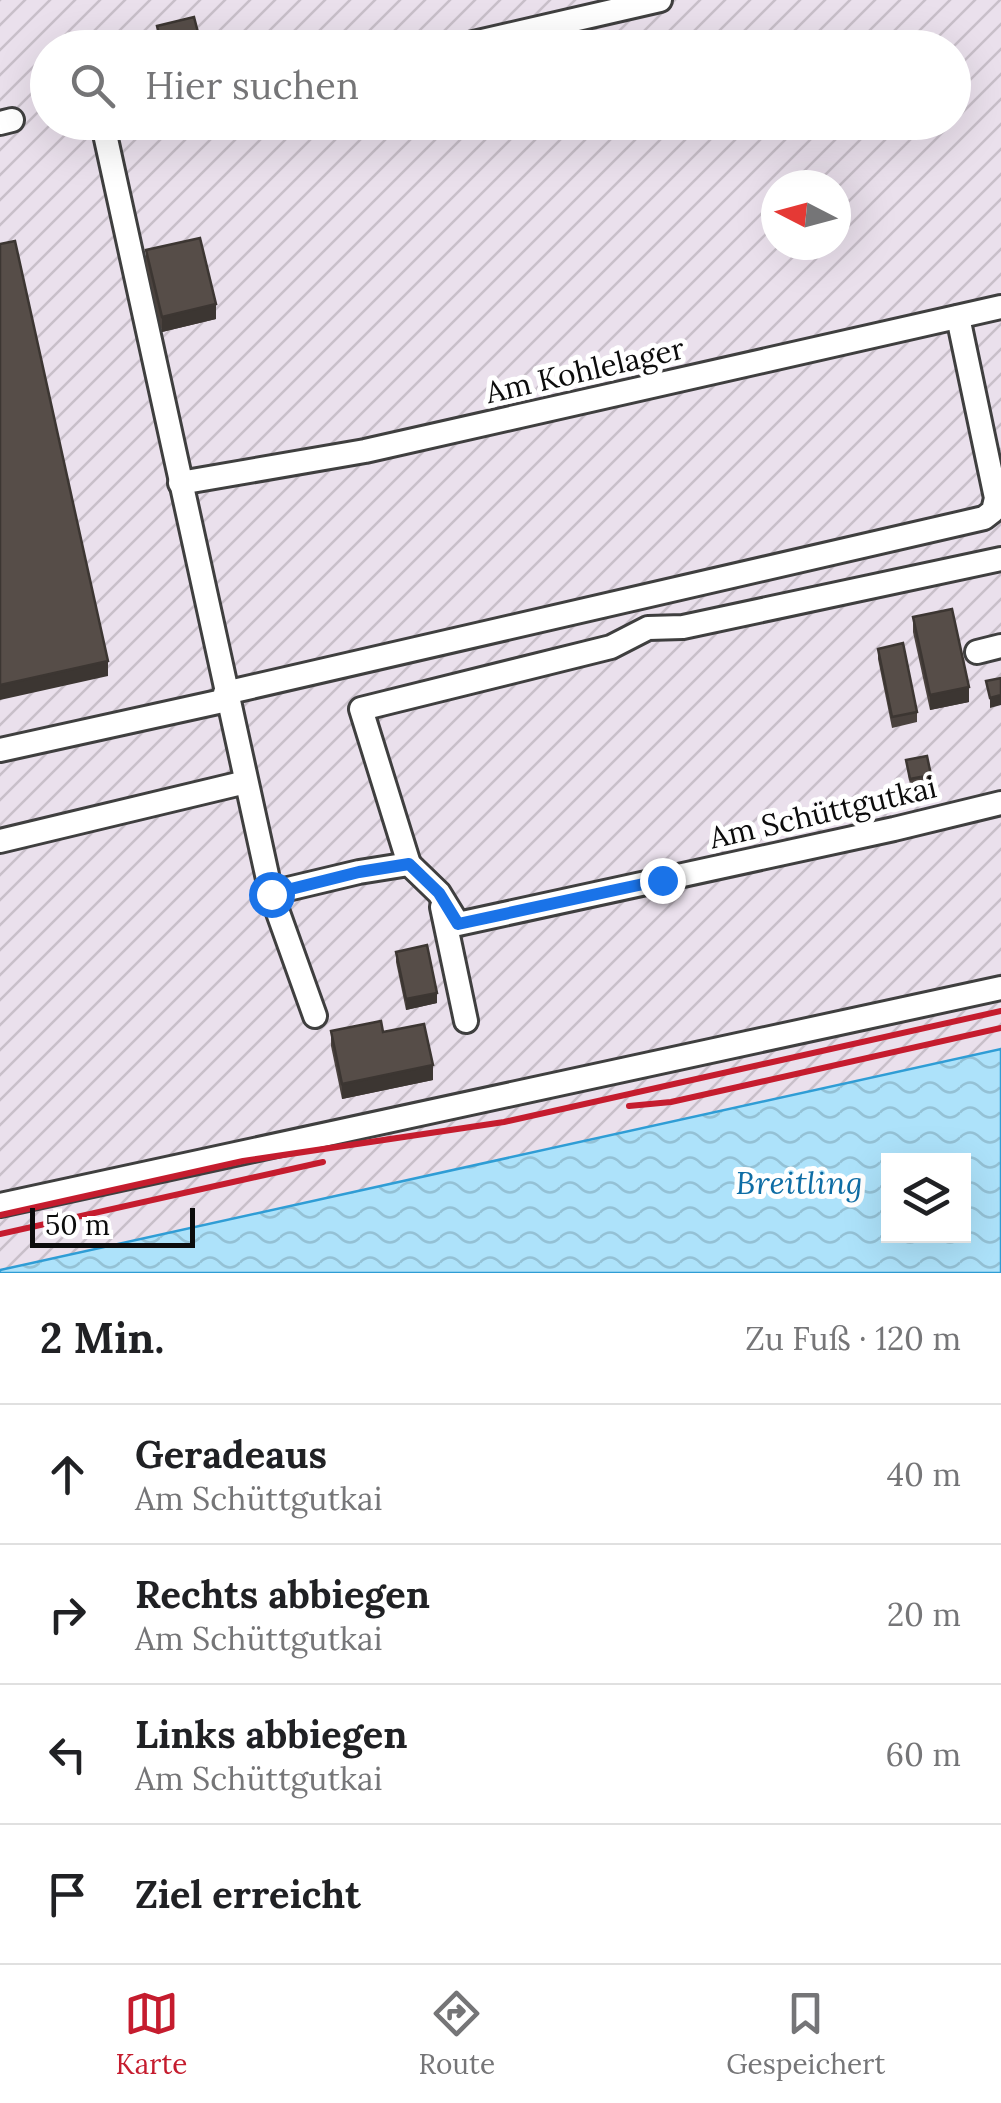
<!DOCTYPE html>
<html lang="de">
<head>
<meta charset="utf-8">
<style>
	:root { --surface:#fff; --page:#f2f2f2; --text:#202124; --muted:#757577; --line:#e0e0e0; --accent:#c51c2e }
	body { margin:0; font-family:Lora,serif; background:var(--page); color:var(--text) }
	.controls { position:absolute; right:30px; bottom:30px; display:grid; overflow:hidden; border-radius:0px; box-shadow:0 10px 40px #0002 }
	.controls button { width:90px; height:90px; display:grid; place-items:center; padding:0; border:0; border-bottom:2px solid var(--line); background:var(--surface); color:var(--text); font:50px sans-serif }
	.compass { position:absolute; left:761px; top:170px; width:90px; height:90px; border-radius:50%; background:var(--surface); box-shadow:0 10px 40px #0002; rotate:276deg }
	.scale { position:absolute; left:30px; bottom:25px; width:165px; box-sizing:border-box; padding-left:10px; border:5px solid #0c0c0c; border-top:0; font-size:28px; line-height:35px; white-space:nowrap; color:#0c0c0c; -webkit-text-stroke:8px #fff; paint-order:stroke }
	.stop { position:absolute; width:30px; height:30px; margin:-22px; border:8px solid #1a73e8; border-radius:50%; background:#fff }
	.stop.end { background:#1a73e8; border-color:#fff; box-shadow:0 2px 10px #0008 }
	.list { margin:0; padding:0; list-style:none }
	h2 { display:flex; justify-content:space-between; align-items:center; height:130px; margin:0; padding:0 40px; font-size:42px }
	h2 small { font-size:32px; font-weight:400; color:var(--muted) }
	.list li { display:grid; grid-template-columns:65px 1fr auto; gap:30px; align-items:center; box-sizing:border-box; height:140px; padding:0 40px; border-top:2px solid var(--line) }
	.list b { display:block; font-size:38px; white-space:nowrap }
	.list p { margin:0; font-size:32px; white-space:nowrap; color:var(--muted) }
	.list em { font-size:32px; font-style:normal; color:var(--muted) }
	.icon { flex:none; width:55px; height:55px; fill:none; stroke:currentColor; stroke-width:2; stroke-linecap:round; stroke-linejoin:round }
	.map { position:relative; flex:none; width:1001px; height:1273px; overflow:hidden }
	.search { position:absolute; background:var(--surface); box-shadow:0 10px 40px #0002; left:30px; right:30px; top:30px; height:110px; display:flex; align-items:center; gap:25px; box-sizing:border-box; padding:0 35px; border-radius:55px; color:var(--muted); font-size:38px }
	.sheet { height:690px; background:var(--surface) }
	nav { display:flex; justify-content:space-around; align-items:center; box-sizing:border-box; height:140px; border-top:2px solid var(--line); background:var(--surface); font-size:28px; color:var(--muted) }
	nav a { display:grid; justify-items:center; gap:5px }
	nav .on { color:var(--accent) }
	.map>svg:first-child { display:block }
	.industrial { fill:url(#industrial-furrows); fill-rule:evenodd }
	.water { fill:url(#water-waves); stroke:#2f9dd5; stroke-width:2.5; fill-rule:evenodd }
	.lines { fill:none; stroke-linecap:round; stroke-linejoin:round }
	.minor-casing { stroke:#3f3f3f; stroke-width:28 }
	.minor { stroke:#fff; stroke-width:22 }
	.rail { stroke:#c51c2e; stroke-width:6 }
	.wall { fill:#4a423e }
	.shaded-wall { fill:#3c3632 }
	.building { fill:#564d48; stroke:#3c3632; stroke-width:2.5 }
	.route { stroke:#1a73e8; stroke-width:12 }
	.labels { text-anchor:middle; stroke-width:10; stroke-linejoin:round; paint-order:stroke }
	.street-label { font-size:30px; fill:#0c0c0c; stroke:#fff }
	.water-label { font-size:32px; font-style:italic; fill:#0e6da5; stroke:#fff }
</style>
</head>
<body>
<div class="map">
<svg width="1001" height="1273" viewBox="0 0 1001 1273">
	<defs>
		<pattern id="industrial-furrows" width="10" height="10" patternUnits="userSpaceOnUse" patternTransform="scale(2.5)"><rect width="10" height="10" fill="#eae0ec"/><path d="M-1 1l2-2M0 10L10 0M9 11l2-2" fill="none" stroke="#c8bfc9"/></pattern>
		<pattern id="water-waves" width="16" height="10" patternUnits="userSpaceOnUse" patternTransform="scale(2.5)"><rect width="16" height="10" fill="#ade2fa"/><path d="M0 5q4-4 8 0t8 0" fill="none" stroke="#94c1d5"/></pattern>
	</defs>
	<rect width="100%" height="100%" fill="#fffaec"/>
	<path class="industrial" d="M0,0H1001V1049L0,1270ZM48,48H954V122H48ZM776,185H836V245H776Z"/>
	<path class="water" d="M1001,1049V1273H0V1270ZM888,1160H964V1236H888Z"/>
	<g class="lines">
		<g class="minor-casing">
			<g id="minor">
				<polyline points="452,48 660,0"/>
				<polyline points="117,122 103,125 271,893 315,1016"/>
				<polyline points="0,123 12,120"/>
				<polyline points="180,483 365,451 1001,307"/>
				<polyline points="977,652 1001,646"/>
				<polyline points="225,693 984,518 993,511 996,498 958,317"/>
				<polyline points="0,750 227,700"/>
				<polyline points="0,841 246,782"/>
				<polyline points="409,864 361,709 611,647 648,628 683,627 1001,559"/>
				<polyline points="271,893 359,872 409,864 439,893 458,924 894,829 1001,803"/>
				<polyline points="442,907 466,1021"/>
				<polyline points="0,1205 1001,988"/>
			</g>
		</g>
		<use href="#minor" class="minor"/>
		<g class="rail">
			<polyline points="629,1106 671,1102 1001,1028"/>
			<polyline points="0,1215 243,1161 504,1122 1001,1011"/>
			<polyline points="0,1234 323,1162"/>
		</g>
	</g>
	<g class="wall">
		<polygon points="146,250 216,319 162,332 146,265"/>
		<polygon points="913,617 969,702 930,710 913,632"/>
		<polygon points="878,649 917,712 917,722 892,728 878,659"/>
		<polygon points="906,760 931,775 931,780 910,785"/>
		<polygon points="396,952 437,1003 406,1010 396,962"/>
		<polygon points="331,1031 383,1032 433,1080 342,1099 331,1046"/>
	</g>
	<g class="shaded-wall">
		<polygon points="216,304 216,319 162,332 162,317"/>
		<polygon points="108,661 108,676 0,700 0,685"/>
		<polygon points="969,687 969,702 930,710 930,695"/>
		<polygon points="1001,695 1001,705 990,708 990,698"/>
		<polygon points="437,993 437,1003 406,1010 406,999"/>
		<polygon points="433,1065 433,1080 342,1099 342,1084"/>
	</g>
	<g class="building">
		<polygon points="194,17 202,48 162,48 157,26"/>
		<polygon points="200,238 216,304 162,317 146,250"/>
		<polygon points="15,241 108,661 0,685 0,244"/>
		<polygon points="952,609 969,687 930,695 913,617"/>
		<polygon points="903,643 917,712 892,717 878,649"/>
		<polygon points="1001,678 1001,695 990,698 986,681"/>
		<polygon points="927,756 931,775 910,779 906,760"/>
		<polygon points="427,945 437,993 406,999 396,952"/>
		<polygon points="381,1021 383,1032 424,1024 433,1065 342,1084 331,1031"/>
	</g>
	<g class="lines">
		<polyline class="route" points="271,894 359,872 409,864 439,893 458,924 662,880"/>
	</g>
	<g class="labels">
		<g class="street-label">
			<text transform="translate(585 371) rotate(-13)" y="10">Am Kohlelager</text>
			<text transform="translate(823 813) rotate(-13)" y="10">Am Schüttgutkai</text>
		</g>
		<g class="water-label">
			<text x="799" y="1194">Breitling</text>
		</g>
	</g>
</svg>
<div class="controls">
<button><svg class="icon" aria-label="layers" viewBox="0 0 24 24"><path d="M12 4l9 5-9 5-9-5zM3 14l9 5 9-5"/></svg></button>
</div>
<svg class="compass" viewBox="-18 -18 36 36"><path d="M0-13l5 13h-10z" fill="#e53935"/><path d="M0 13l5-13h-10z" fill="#757577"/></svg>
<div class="scale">50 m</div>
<div class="stop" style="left:271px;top:894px"></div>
<div class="stop end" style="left:662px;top:880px"></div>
<div class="search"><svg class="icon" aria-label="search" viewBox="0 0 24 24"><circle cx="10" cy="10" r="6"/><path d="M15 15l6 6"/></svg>Hier suchen</div>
</div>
<section class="sheet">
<h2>2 Min.<small>Zu Fuß · 120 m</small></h2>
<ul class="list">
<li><svg class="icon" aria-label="ahead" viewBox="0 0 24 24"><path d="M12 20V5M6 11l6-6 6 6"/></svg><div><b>Geradeaus</b><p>Am Schüttgutkai</p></div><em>40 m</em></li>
<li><svg class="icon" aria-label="right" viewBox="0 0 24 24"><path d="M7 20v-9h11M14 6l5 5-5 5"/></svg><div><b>Rechts abbiegen</b><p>Am Schüttgutkai</p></div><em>20 m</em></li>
<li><svg class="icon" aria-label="left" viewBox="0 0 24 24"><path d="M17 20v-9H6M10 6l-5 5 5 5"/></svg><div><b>Links abbiegen</b><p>Am Schüttgutkai</p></div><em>60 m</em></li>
<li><svg class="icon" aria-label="arrive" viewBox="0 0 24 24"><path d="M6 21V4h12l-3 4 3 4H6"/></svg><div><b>Ziel erreicht</b></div></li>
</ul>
</section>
<nav>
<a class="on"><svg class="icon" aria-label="map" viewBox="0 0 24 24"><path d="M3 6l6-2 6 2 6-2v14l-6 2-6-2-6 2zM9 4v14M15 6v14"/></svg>Karte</a>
<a><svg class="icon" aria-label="directions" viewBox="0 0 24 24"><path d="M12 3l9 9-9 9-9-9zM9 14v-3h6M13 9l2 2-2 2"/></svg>Route</a>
<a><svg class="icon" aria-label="saved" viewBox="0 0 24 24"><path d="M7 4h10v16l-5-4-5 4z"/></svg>Gespeichert</a>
</nav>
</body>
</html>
